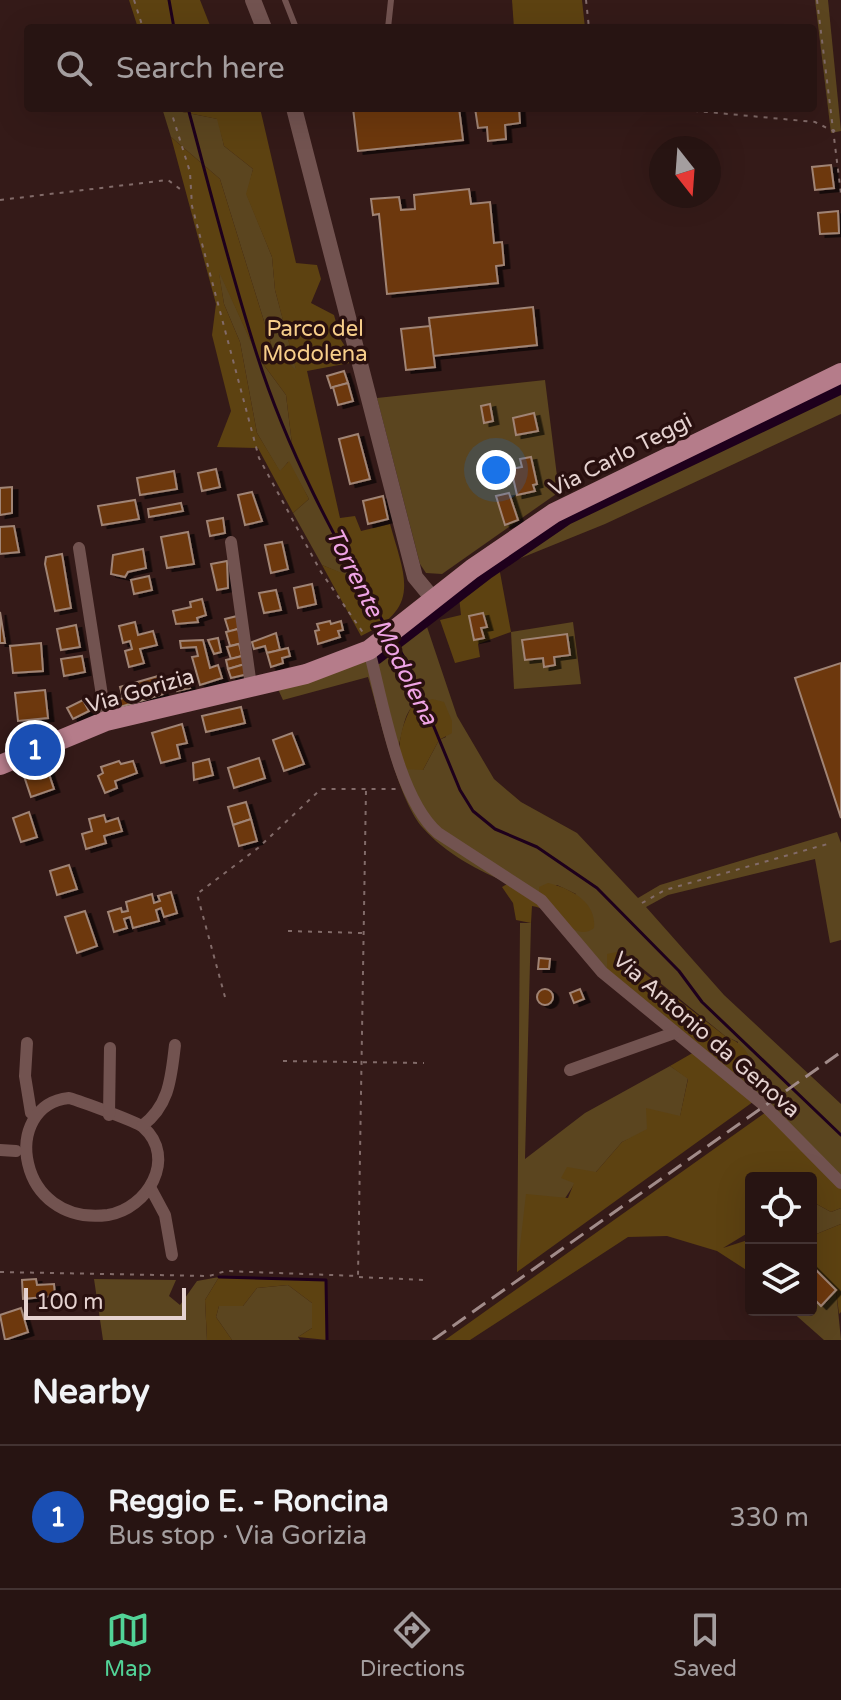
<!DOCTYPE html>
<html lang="en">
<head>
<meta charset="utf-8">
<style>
	:root { --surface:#271412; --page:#332120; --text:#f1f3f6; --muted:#a49e9f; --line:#433332; --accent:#52d397 }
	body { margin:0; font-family:"Varela Round",sans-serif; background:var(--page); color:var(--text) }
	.controls { position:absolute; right:24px; bottom:24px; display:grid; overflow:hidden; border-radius:8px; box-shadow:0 8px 32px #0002 }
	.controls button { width:72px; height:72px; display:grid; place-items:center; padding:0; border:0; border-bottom:2px solid var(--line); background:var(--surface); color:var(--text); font:40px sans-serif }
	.compass { position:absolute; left:649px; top:136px; width:72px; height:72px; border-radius:50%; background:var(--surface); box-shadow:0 8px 32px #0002; rotate:163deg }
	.scale { position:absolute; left:24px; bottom:20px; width:162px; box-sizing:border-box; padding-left:8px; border:4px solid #e5d2d0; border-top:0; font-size:22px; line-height:28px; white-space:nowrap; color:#e5d2d0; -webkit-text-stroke:6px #29100f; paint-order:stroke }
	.you { position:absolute; left:496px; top:470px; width:28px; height:28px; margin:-20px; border:6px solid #fff; border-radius:50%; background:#1a73e8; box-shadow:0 0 0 12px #1a73e833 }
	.badge { display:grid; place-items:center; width:52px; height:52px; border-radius:50%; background:var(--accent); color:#fff; font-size:26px; font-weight:700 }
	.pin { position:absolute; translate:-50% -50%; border:4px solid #fff; box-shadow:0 2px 8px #0006 }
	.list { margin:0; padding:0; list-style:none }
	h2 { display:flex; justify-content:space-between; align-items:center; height:104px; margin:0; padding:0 32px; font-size:34px }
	h2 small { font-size:26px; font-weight:400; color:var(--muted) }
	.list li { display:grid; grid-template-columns:52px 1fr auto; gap:24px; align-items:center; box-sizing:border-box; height:144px; padding:0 32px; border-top:2px solid var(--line) }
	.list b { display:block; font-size:30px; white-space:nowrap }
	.list p { margin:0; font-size:26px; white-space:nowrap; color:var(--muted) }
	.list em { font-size:26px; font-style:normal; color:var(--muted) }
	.icon { flex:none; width:44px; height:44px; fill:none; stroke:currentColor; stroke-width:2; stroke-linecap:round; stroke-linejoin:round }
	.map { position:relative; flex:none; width:841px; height:1340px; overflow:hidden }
	.search { position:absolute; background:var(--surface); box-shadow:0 8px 32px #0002; left:24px; right:24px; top:24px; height:88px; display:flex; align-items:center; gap:20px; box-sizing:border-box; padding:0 28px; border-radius:8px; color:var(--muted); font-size:30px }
	.sheet { height:248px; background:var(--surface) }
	nav { display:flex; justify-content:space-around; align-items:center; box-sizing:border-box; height:112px; border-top:2px solid var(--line); background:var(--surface); font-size:22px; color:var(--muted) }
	nav a { display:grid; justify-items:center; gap:4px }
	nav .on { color:var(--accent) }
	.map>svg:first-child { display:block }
	.green { fill:#5b451f; fill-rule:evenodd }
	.forest { fill:#5d4211 }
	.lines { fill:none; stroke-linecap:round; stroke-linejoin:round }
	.stream { stroke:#1e001c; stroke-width:3 }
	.canal { stroke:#1e001c; stroke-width:11 }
	.building { fill:#6d370f; stroke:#a08474; stroke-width:2; filter:url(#shadow) }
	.path { stroke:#826b69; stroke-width:2; stroke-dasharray:4 6; stroke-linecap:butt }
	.service { stroke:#725350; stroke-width:6 }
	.minor { stroke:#725350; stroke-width:12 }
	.tertiary { stroke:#725350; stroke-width:16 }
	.primary { stroke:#b57c8a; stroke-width:20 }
	.rail { stroke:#a18b89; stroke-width:3; stroke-dasharray:16 8; stroke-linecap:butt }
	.labels { text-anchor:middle; stroke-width:7; stroke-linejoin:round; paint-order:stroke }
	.park-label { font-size:22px; fill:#f7ce8a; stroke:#29100f }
	.street-label { font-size:22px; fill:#e5d2d0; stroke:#29100f }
	.water-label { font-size:24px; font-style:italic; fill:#efa4e5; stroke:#29100f }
</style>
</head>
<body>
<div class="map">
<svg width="841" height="1340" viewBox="0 0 841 1340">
	<defs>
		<filter id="shadow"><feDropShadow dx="5.5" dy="3" stdDeviation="0" flood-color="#0009"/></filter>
	</defs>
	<rect width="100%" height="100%" fill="#341a18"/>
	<g class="green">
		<polygon points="815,0 828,0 841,131 831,133"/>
		<polygon points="162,108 218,119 224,146 253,169 247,195 272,257 275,290 297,372 272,347 220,179 171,137"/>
		<polygon points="218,268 258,357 286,395 292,444 359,581 322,565 293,513 309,499 288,462 280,472 257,433 240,342 224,304"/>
		<polygon points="545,380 559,492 442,574 426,573 420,564 377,398"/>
		<path d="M841,384V414L605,524L499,567L426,624L457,716L494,779L521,802L577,833L638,898L660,885L837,832L841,843V940L830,943L815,859L668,895L646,907L724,995L841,1104V1183L738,1083V1042L725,1036L626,955L607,976L564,926L576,894L557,885L539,895C499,880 453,862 423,828C398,801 380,716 368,677L283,700L277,687L421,620L594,500ZM420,701L446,707V737L439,740L423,770L397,749C405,732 401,711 420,701Z"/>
		<polygon points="573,622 581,684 514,689 511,632"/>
		<polygon points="520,923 531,923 525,1159 585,1113 670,1066 688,1078 680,1117 622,1142 596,1172 575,1183 517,1272"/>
		<polygon points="811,1201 831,1212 841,1208 841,1224 814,1235"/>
		<polygon points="811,1265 836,1290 841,1340 824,1340 790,1310 811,1310"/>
		<polygon points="219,1277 205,1300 207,1340 103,1340 94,1279 176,1280 169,1296 180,1305 197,1281"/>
		<polygon points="288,1285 312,1303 312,1328 298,1337 300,1340 232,1340 216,1317 219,1306 243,1306 257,1288"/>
	</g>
	<g class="forest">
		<polygon points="129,0 200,0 211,28 138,28"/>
		<polygon points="512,0 582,0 585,28 514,28"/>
		<path d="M164,108H260L296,263L317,265L321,279L311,303L334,315L341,340L355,362L307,371L340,518L355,516L361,531L390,524C405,578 422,608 361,636L322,565L360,580L330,527L292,444L286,395L258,357L219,272L224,304L240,342L257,433L280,471L289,461L309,499L293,513L258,448L217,447L231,411L212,335L216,304L171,137L220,179L272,347L296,370L275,290L272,257L246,194L253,169L224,146L217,119Z"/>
		<polygon points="499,567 511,632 478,644 480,657 455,663 440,620 461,615 459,597"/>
		<path d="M432,699L444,702L452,721V733L439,740L423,770L402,769C396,747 401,726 412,706Z"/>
		<path d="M548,883C570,888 597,902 594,928C575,943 558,910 532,906L531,923L516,920L513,903L502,887L507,884L539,895V887Z"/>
		<path d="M617,952L725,1036C740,1042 752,1052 751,1070L738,1083L757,1099L517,1272L526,1194L568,1198L574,1183L561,1178L567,1167L596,1172L622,1142L647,1129L646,1108L680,1116L688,1079L670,1066L696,1051L607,976V954Z"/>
		<polygon points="769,1110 841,1183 841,1208 831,1212 811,1201 811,1178 751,1178 751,1231 723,1248 751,1239 751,1273 717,1251 667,1236 628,1237 470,1340 445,1340"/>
		<polygon points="841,1224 841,1312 839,1314 836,1290 811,1265 811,1231 814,1235"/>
		<polygon points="219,1277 326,1280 327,1340 298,1337 312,1328 312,1303 288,1285 257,1288 243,1306 219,1306 216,1317 232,1340 207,1340 205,1300"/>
	</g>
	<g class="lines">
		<g class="stream">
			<polyline points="169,0 174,28"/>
			<path d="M188,108C210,190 231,274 257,355C287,450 335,540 385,625"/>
			<polyline points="393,639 408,664 460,790 473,811 495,829 537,847 597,888 679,971 702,1002 841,1135"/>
			<polyline points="219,1277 326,1280 327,1340"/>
		</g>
		<polyline class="canal" points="377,659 489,573 568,519 841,389"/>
	</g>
	<g class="building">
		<polygon points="353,108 459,108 463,140 358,151"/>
		<polygon points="475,108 519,108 520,123 505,125 506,139 488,141 487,127 478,128"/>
		<polygon points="831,165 834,188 815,190 812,167"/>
		<polygon points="469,189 471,204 490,202 494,243 502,242 504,265 496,266 498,283 387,294 379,214 373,215 371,199 399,197 401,210 415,209 414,195"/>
		<polygon points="838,211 839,233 820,234 818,213"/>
		<polygon points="533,307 537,345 433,356 429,318"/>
		<polygon points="430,326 435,367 406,370 401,329"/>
		<polygon points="344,371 348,383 331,388 327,376"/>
		<polygon points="348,383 353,401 338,405 333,387"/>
		<polygon points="490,404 493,421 484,423 481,406"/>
		<polygon points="534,413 538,431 516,435 513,418"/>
		<polygon points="358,434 370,479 350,484 339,439"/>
		<polygon points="531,457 537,484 533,485 535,491 517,495 511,469 522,467 520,459"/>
		<polygon points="216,469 220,487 202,491 198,473"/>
		<polygon points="174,471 177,489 140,495 137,478"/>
		<polygon points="12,487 12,513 0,515 0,488"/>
		<polygon points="252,492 262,521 245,525 238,495"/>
		<polygon points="509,493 518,520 505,525 496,496"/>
		<polygon points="383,496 388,519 368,524 363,501"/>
		<polygon points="135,500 139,519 102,525 98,506"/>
		<polygon points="181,503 183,511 149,517 148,509"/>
		<polygon points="223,518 225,533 210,536 207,521"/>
		<polygon points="14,526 19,552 0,554 0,527"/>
		<polygon points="188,532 194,564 167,568 161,537"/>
		<polygon points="282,542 288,569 271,573 265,545"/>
		<polygon points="143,549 146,568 128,572 125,577 111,574 113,555"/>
		<polygon points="62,554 71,608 55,611 45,564 46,557"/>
		<polygon points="227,561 228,588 217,590 211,564"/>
		<polygon points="149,576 152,590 134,594 131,580"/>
		<polygon points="312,584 316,604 298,608 294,588"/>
		<polygon points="276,590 281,610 264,613 259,593"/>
		<polygon points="202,599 206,615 197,618 198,622 176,624 173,611 191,607 190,602"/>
		<polygon points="0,612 5,643 0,643"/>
		<polygon points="483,613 487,627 481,628 484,638 474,640 469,616"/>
		<polygon points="237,616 240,628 229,632 225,619"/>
		<polygon points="330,621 331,624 341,621 343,630 338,631 340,637 318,644 315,631 319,630 317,624"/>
		<polygon points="135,622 138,635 153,631 157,645 140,649 144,663 129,667 125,651 132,649 130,641 123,643 119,626"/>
		<polygon points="76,625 80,647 61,650 57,629"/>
		<polygon points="238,629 242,643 230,646 226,632"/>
		<polygon points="276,633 280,650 267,653 265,646 254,649 252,642"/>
		<polygon points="567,634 570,655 554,657 555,665 544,667 543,658 525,660 522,640"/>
		<polygon points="218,638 221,652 214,654 208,640"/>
		<polygon points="203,640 210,668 218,665 222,678 200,685 192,657 198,656 196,647 181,648 180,641"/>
		<polygon points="41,643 43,671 13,673 10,646"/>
		<polygon points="239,644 242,656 231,659 227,647"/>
		<polygon points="288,648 290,656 282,658 283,663 271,667 267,653"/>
		<polygon points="82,656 85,672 64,676 61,659"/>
		<polygon points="242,656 245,664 228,669 226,660"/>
		<polygon points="841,663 841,818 795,678"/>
		<polygon points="245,664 248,674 231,678 228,669"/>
		<polygon points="158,676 163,694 120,707 118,700 123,698 120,687"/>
		<polygon points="187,678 190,688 177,691 174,681"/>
		<polygon points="45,690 48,718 18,721 15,693"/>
		<polygon points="83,700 89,711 73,719 67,708"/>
		<polygon points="241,707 245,723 206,732 202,716"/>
		<polygon points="182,724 187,743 177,745 180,758 161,763 152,733"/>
		<polygon points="292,733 304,764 284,771 273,740"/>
		<polygon points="259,758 265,778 234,788 228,768"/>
		<polygon points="209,759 213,775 194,780 193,763"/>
		<polygon points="119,761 121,764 133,761 137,773 115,781 117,788 105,793 98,776 103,773 101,767"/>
		<polygon points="46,765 54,789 31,797 23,773"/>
		<polygon points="246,802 251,819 233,825 228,807"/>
		<polygon points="29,812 37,837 21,842 13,818"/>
		<polygon points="104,815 106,822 118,818 122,831 104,836 106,843 86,849 82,834 92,831 89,819"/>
		<polygon points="251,819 257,841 239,846 233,825"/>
		<polygon points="69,865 77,889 57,895 50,871"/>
		<polygon points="171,892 177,913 164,917 161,908 156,910 159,921 133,928 130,917 124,919 127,928 114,932 108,912 121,908 122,912 128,911 126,902 152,894 154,903 160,901 158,896"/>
		<polygon points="85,911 97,946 77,953 65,917"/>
		<polygon points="539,958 550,959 549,969 538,969"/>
		<circle cx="545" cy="997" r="8"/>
		<polygon points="580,989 584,999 574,1003 570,993"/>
		<polygon points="811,1265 836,1290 821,1306 811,1296"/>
		<polygon points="36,1279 37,1285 54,1284 55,1296 23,1299 22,1280"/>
		<polygon points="21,1308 28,1332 5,1340 0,1315"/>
	</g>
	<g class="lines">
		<g class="path">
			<polyline points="134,0 143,28"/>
			<polyline points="586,0 589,28"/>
			<polyline points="817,0 841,194"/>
			<polyline points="170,108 190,172 192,206 259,458 321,572 364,634"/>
			<polyline points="664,108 815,122 833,131 841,129"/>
			<polyline points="0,200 168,180 180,189"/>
			<polyline points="642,903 665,890 831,843"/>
			<polyline points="288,931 362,933"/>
			<polyline points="225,997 197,894 258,848 321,789 398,789"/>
			<polyline points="283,1061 424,1063"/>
			<polyline points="0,1272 209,1276 226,1271 358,1276 366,789"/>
			<polyline points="359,1277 423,1280"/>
		</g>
		<g class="service">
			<polyline points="285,0 296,28"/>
			<polyline points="388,28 391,0"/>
		</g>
		<g class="minor">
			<polyline points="231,542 251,686"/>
			<polyline points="79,548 106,721"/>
			<path d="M369,650C383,703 398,798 438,833L541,900L602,972L765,1106L841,1183"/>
			<polyline points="27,1043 25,1076 31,1113"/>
			<polyline points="570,1070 674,1033"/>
			<path d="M69,1098C80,1101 137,1122 143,1127C178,1158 147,1209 108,1215C16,1227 0,1105 69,1098Z"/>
			<polyline points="109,1115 110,1048"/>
			<path d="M142,1126C170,1105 171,1077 175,1045"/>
			<polyline points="0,1150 16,1151"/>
			<polyline points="150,1187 165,1215 172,1255"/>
		</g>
		<g class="tertiary">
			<polyline points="253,0 264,28"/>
			<polyline points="294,108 415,577 434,600"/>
		</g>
		<polyline class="primary" points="0,765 106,721 306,674 369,650 472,569 554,513 841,373"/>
		<polyline class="rail" points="433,1340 841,1052"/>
	</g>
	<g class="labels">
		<g class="park-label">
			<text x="315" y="336">Parco del<tspan x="315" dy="25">Modolena</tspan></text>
		</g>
		<g class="street-label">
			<text transform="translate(620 454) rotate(-27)" y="8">Via Carlo Teggi</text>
			<text transform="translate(140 690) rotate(-16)" y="8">Via Gorizia</text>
			<text transform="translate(707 1034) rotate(41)" y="8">Via Antonio da Genova</text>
		</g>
		<g class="water-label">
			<text transform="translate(382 626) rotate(63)" y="8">Torrente Modolena</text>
		</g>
	</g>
</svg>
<div class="controls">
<button><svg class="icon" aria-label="locate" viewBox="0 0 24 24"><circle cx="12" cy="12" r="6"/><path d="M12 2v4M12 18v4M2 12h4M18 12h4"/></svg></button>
<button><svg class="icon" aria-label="layers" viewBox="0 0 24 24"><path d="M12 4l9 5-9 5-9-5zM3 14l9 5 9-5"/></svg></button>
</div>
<svg class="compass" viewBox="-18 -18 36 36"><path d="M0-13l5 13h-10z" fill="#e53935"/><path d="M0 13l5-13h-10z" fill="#a49e9f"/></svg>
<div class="scale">100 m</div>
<div class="you"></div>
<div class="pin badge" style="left:35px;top:750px;background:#1a4fb4">1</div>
<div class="search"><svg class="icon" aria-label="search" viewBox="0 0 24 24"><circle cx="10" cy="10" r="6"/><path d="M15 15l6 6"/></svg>Search here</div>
</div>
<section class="sheet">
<h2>Nearby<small></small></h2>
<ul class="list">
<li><span class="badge" style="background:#1a4fb4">1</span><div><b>Reggio E. - Roncina</b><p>Bus stop · Via Gorizia</p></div><em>330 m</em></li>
</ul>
</section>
<nav>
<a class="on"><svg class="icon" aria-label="map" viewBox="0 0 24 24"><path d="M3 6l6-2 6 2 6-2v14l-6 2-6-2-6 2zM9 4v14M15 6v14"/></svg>Map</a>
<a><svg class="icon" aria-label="directions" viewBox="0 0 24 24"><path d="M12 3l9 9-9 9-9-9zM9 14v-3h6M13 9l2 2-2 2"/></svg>Directions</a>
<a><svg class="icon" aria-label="saved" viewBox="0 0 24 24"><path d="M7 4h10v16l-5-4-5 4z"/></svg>Saved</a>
</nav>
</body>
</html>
